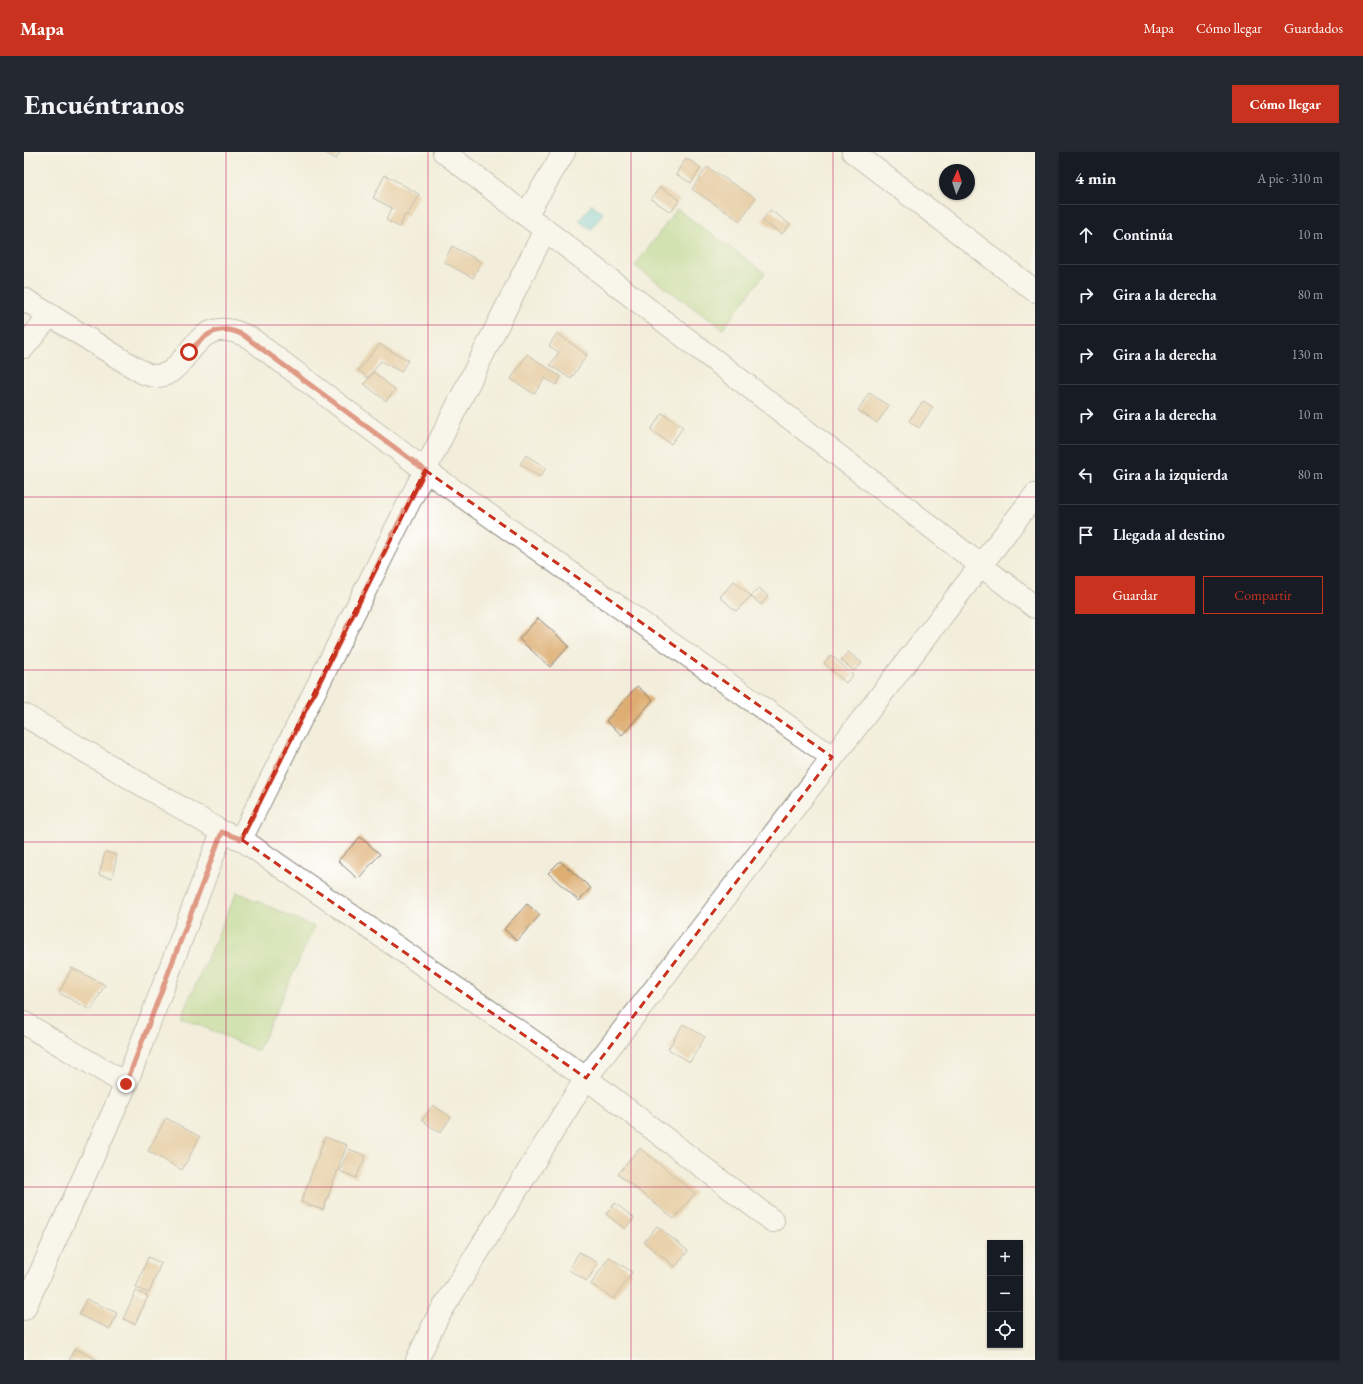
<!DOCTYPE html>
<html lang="es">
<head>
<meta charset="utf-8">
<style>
	:root { --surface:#171b24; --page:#242831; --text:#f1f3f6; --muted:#9ea1a6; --line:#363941; --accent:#c8321e }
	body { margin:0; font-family:"EB Garamond",serif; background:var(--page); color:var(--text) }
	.controls { position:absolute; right:12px; bottom:12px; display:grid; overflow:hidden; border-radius:0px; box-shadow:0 1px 3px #0004 }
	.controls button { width:36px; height:36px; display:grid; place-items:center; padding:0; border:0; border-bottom:1px solid var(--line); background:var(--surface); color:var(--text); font:20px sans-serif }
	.compass { position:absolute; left:915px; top:12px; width:36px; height:36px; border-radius:50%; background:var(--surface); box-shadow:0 1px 3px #0004; rotate:3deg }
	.stop { position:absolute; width:12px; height:12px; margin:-9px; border:3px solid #c8321e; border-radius:50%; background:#fff }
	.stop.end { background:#c8321e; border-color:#fff; box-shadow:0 1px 4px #0008 }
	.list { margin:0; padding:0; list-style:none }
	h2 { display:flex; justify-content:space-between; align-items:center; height:52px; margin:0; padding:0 16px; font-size:17px }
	h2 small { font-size:13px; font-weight:400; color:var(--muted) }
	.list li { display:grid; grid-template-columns:26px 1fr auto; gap:12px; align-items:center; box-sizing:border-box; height:60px; padding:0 16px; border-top:1px solid var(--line) }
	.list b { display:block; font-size:15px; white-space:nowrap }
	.list em { font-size:13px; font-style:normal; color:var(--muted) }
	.actions { display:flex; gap:8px; padding:12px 16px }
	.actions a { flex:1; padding:9px 0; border:1px solid var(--accent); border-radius:0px; text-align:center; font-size:14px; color:var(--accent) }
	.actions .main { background:var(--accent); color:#fff }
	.icon { flex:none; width:22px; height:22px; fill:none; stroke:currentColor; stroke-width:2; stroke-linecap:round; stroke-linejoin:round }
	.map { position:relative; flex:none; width:1011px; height:1208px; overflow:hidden; border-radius:0px }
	header { display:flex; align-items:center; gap:24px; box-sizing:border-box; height:56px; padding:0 20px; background:var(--accent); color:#fff }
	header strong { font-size:19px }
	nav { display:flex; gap:22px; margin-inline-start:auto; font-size:14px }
	.intro { display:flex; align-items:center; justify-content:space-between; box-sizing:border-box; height:96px; padding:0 24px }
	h1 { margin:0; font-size:28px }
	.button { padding:10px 18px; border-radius:0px; background:var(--accent); color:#fff; font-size:14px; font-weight:700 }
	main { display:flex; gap:24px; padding:0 24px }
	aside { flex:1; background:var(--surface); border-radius:0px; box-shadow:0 1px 3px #0004 }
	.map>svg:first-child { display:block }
	.green { fill:#abd27d; stroke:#64774c }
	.water { fill:#56c4cc; stroke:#397074 }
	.building { fill:#ddae72 }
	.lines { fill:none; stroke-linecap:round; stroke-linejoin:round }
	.minor-casing { stroke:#88857c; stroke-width:24 }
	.minor { stroke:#fff; stroke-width:22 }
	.route { stroke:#c8321e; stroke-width:5 }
	.marked { fill:none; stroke:#c8321e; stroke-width:3; stroke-dasharray:8 5; stroke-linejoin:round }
	.grid { fill:none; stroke:#c2185b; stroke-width:1; stroke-opacity:0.55 }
</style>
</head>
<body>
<header>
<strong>Mapa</strong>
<nav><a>Mapa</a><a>Cómo llegar</a><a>Guardados</a></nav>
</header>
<div class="intro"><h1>Encuéntranos</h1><a class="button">Cómo llegar</a></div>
<main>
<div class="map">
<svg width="1011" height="1208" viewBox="0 0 1011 1208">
	<rect width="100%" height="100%" fill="#fff"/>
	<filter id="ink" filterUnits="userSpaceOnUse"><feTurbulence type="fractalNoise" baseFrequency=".025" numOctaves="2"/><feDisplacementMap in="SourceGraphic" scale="8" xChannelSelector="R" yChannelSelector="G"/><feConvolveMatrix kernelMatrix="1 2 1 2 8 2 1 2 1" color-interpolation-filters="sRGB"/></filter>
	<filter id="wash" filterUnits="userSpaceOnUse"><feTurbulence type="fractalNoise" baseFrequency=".012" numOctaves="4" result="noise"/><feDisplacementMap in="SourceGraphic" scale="16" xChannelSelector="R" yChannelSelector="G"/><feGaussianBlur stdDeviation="0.9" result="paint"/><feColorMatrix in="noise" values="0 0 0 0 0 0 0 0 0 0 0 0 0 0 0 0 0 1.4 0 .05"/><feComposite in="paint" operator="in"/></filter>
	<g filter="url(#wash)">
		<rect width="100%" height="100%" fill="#f3eedb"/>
		<g class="green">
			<polygon points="653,57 741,121 699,177 611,114"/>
			<polygon points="213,740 290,775 234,899 157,865"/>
		</g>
		<polygon class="water" points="568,52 579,61 567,78 555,69"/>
		<g id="blocks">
			<g class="building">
				<polygon points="300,0 316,0 312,7"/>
				<polygon points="662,6 677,16 667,31 652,22"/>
				<polygon points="683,15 731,46 716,69 668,37"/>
				<polygon points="361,23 395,42 383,64 381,63 375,75 362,68 368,56 349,46"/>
				<polygon points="636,35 656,48 647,60 627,47"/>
				<polygon points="746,58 766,72 758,82 738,69"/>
				<polygon points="428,94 457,110 449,126 420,110"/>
				<polygon points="533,181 563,203 547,227 526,213 535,200 525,194"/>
				<polygon points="356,192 362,196 384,208 377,220 357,209 344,226 334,218"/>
				<polygon points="503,202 537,225 532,233 521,226 510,242 487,227"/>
				<polygon points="350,220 371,238 362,249 340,232"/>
				<polygon points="845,241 865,254 853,271 834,258"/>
				<polygon points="899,249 909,255 895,276 885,269"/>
				<polygon points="638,261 659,275 647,292 627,278"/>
				<polygon points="502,303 522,316 516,325 496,312"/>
				<polygon points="710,429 727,444 712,459 696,445"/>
				<polygon points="735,436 744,444 737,453 727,444"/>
				<polygon points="514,466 545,494 526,515 495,487"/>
				<polygon points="824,500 838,511 830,519 817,508"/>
				<polygon points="807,503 829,523 822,531 800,511"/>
				<polygon points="613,534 629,548 598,583 582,569"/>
				<polygon points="336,685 356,702 334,727 314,709"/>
				<polygon points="81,700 93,703 88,726 75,723"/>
				<polygon points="536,709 567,736 555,749 524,721"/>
				<polygon points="503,752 516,763 493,789 480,777"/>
				<polygon points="48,816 81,833 67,858 35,841"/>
				<polygon points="659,872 681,885 666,910 644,897"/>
				<polygon points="409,953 427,965 416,981 398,968"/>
				<polygon points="142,966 176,985 158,1018 124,999"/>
				<polygon points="301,985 323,993 299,1058 277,1050"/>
				<polygon points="616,996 671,1041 650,1067 594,1022"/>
				<polygon points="325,997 342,1004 332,1026 316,1019"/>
				<polygon points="591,1051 610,1066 601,1077 582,1062"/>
				<polygon points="633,1074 664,1099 651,1115 620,1090"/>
				<polygon points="555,1100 574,1111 563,1129 545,1118"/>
				<polygon points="124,1105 137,1111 125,1141 112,1136"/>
				<polygon points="585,1105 608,1120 590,1147 567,1132"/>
				<polygon points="112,1139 124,1144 111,1172 99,1167"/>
				<polygon points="62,1147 93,1161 86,1177 55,1163"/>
				<polygon points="51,1196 73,1208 45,1208"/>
			</g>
		</g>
	</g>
	<g filter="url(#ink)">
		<use href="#blocks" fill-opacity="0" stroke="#88857c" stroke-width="1"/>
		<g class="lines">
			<g class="minor-casing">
				<g id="minor">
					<polyline points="420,0 1011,455"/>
					<polyline points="829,0 1011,139"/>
					<polyline points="502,63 540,0"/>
					<path d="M0,147L111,216C114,218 118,220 122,222C167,238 163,151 226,186L401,318L808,605"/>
					<polyline points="0,195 26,163"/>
					<polyline points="0,563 198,680 217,687 562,926 749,1069"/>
					<polyline points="217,687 521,78"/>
					<polyline points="0,871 102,932"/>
					<polyline points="0,1157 102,932 198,680"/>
					<polyline points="393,1208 413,1166 562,926 1011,343"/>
				</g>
			</g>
			<use href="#minor" class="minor"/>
		</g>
	</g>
	<g class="lines" filter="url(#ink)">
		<path class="route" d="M102,932L198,680L217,687L401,318L219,183C195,171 182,181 165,200"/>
	</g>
	<path d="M0 0H1011V1208H0ZM401,318L808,605L562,926L217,687Z" fill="#f3eedb" fill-opacity=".55" fill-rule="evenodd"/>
	<path class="marked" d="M401,318L808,605L562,926L217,687Z"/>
	<path class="grid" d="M202,0V1208M404,0V1208M607,0V1208M809,0V1208M0,173H1011M0,345H1011M0,518H1011M0,690H1011M0,863H1011M0,1035H1011"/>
</svg>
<div class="controls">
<button>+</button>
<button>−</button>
<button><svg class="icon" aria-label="locate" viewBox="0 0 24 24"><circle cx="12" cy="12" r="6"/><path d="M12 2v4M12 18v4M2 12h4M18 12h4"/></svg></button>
</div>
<svg class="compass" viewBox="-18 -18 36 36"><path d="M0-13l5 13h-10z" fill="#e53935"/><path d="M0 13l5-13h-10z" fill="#9ea1a6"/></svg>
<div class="stop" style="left:165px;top:200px"></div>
<div class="stop end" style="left:102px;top:932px"></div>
</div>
<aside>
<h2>4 min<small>A pie · 310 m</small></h2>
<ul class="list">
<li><svg class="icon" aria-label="ahead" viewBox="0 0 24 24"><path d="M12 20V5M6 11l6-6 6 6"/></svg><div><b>Continúa</b></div><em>10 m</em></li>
<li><svg class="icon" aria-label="right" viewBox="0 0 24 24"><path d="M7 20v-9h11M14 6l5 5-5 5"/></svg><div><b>Gira a la derecha</b></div><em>80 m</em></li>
<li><svg class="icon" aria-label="right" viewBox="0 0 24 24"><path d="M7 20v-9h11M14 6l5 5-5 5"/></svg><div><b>Gira a la derecha</b></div><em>130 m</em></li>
<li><svg class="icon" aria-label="right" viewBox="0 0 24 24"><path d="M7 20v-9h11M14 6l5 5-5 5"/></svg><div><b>Gira a la derecha</b></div><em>10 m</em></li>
<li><svg class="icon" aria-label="left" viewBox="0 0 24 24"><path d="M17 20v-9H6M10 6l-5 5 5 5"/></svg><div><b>Gira a la izquierda</b></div><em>80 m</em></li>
<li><svg class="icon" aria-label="arrive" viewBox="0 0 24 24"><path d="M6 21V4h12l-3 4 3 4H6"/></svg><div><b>Llegada al destino</b></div></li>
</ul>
<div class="actions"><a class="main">Guardar</a><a>Compartir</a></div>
</aside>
</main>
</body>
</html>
